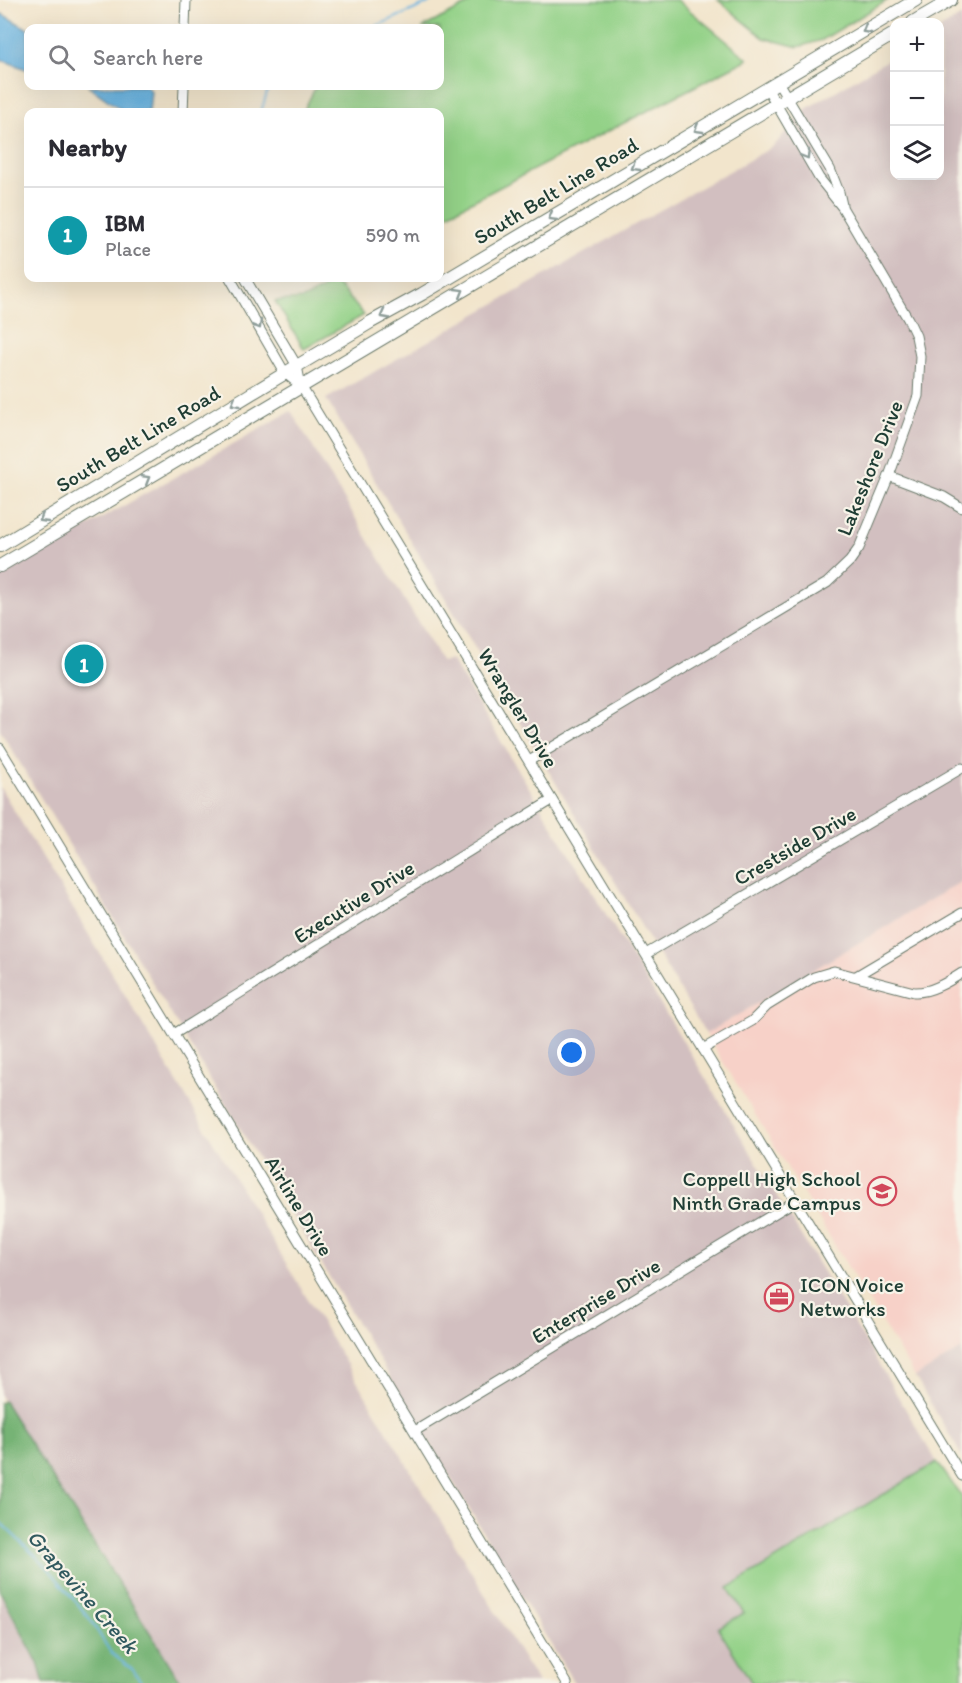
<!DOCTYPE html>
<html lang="en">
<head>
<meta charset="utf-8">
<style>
	:root { --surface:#fff; --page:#f7f7f7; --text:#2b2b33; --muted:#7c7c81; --line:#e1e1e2; --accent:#7c3aed }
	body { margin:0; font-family:Itim,sans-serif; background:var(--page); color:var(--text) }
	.controls { position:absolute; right:18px; top:18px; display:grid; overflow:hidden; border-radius:12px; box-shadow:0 6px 24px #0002 }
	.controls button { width:54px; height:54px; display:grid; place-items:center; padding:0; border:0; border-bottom:2px solid var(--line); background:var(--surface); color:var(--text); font:30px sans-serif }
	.you { position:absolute; left:572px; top:1053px; width:21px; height:21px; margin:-15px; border:4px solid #fff; border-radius:50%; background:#1a73e8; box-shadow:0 0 0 9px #1a73e833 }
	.badge { display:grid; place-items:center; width:39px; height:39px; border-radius:50%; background:var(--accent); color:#fff; font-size:20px; font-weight:700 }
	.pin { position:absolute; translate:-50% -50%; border:3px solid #fff; box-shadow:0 2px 6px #0006 }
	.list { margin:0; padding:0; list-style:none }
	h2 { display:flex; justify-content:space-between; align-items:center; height:78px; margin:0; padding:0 24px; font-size:26px }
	h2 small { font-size:20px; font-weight:400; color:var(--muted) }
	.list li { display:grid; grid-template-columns:39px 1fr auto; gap:18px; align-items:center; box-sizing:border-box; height:96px; padding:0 24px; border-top:2px solid var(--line) }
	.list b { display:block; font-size:22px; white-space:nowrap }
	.list p { margin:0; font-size:20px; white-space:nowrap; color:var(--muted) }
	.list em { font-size:20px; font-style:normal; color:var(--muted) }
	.icon { flex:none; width:33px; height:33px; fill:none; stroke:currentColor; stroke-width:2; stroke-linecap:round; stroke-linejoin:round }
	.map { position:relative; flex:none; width:962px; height:1683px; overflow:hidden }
	.search { position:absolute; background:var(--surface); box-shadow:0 6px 24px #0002; left:24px; top:24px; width:420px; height:66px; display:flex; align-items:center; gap:15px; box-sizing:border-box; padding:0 21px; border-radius:12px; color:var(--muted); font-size:22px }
	.panel { position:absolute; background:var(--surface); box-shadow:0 6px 24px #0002; left:24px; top:108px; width:420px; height:174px; border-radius:12px }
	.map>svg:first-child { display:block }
	.built { fill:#f7d1c8 }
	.industrial { fill:#d2bfc0 }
	.green { fill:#93d187; stroke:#59875e; stroke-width:1.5 }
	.forest { fill:#76b374; stroke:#4a7854; stroke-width:1.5 }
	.water { fill:#68b3e1; stroke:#44788a; stroke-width:1.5 }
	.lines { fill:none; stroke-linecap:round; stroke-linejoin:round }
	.stream { stroke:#68b3e1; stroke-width:2 }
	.minor-casing { stroke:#697869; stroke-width:11 }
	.major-casing { stroke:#697869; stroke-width:14 }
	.minor { stroke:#fff; stroke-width:9 }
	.major { stroke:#fff; stroke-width:12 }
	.oneway { stroke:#8f9e9a }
	.labels { text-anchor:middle; stroke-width:4.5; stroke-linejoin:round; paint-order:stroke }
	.street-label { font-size:21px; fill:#1f3d34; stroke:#f7f3e8 }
	.poi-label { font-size:21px; fill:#1f3d34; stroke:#f7f3e8; text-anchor:end }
	.water-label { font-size:22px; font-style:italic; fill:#315a5f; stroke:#f7f3e8 }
</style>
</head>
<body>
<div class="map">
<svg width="962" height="1683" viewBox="0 0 962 1683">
	<rect width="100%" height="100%" fill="#f7f3e8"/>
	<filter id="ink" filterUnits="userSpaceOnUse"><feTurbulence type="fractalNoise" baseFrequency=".0167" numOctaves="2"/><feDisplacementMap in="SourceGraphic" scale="12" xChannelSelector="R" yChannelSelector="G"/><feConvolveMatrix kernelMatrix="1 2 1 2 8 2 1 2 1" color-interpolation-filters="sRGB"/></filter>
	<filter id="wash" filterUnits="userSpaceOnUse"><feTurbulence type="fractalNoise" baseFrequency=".008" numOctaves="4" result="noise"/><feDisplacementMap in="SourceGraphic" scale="24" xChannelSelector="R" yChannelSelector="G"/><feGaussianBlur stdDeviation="1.35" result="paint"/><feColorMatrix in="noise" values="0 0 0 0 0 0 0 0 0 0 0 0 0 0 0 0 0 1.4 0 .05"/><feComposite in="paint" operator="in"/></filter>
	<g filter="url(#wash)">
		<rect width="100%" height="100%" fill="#f2e5cc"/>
		<polygon class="built" points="962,881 962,1349 915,1377 706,1034"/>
		<g class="industrial">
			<polygon points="962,16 962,881 706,1034 326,399 774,146 806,109 894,56 894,176 940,176 940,29"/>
			<polygon points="291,411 442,662 451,659 859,1331 937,1462 729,1588 744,1613 718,1628 752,1683 574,1683 0,730 0,576"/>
			<polygon points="0,787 538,1683 181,1683 159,1647 0,1395"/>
			<polygon points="962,1349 962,1456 915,1377"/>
			<polygon points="0,1592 38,1663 44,1683 0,1683"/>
		</g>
		<g class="green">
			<polygon points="476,0 677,0 748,59 440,218 440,112 303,112 316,86 440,86 440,28 422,28"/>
			<polygon points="718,0 888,0 822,40 798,47 764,38"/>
			<polygon points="333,284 337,285 341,288 364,315 304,349 275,301 303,299"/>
			<polygon points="937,1462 962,1497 962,1683 752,1683 718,1628 744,1613 728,1588"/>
		</g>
		<polygon class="forest" points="4,1401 159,1647 181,1683 44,1683 38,1663 0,1591 0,1403"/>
		<g class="water">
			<polygon points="0,13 28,29 28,70 0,59"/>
			<polygon points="88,86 146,86 151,91 149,111 140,112 123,111"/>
		</g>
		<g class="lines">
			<g class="stream">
				<polyline points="372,28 436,0"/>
				<polyline points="261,112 269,86"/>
				<polyline points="0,1520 3,1525 48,1568 90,1619 111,1653 133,1670 142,1683"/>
			</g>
		</g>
	</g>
	<g filter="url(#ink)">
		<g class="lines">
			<g class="minor-casing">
				<g id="minor">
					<polyline points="185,28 186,0"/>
					<polyline points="778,82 830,169 839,192 842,205"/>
					<polyline points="183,112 184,86"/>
					<polyline points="230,278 285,373 301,386"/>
					<polyline points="245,278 297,366 301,386 962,1476"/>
					<polyline points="889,476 944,497 962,508"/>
					<polyline points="0,748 567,1683"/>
					<polyline points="529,761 827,583 850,561 859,548 889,476 918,396 920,356 916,336 908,319 842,207 819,178 767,88"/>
					<polyline points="646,954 962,768"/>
					<polyline points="856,976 962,913"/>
					<polyline points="174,1034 552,800"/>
					<path d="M703,1049L752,1021L767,1006L814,977L834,971L914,992C930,993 948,982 962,973"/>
					<polyline points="415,1431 795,1201"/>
				</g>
			</g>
			<g class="major-casing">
				<g id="major">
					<polyline points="913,22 951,0"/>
					<polyline points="0,546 297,366 371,322 422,294 916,0"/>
					<polyline points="0,566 894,34"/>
				</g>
			</g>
			<use href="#minor" class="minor"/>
			<use href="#major" class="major"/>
		</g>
		<defs><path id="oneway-chevron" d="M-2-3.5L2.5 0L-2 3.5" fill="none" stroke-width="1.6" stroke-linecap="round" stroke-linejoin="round" transform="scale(1.5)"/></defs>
		<g class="oneway">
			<use href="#oneway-chevron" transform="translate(866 30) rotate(149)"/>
			<use href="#oneway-chevron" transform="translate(698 129) rotate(149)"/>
			<use href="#oneway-chevron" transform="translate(806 155) rotate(60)"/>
			<use href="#oneway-chevron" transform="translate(635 167) rotate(149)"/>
			<use href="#oneway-chevron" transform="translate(552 217) rotate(149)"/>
			<use href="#oneway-chevron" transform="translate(460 292) rotate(-31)"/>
			<use href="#oneway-chevron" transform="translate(384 315) rotate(152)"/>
			<use href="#oneway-chevron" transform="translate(258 325) rotate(60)"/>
			<use href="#oneway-chevron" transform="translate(235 403) rotate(149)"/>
			<use href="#oneway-chevron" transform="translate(146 479) rotate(-31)"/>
			<use href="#oneway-chevron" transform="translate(43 519) rotate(149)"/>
		</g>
	</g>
	<defs>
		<g id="school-ring" transform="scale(1.5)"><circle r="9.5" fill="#f7f3e8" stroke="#d1495b" stroke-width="1.5"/><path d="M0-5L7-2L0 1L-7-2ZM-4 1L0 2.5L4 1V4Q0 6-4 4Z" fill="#d1495b"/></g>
		<g id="office-ring" transform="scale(1.5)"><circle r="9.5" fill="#f7f3e8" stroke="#d1495b" stroke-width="1.5"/><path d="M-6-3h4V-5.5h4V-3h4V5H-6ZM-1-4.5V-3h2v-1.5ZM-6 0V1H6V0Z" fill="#d1495b"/></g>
	</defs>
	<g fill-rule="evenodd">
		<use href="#school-ring" x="882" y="1191"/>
		<use href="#office-ring" x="779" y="1297"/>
	</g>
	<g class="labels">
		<g class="street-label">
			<text transform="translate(556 191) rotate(-31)" y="7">South Belt Line Road</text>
			<text transform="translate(138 439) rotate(-31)" y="7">South Belt Line Road</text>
			<text transform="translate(870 468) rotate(-68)" y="7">Lakeshore Drive</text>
			<text transform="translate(518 708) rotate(59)" y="7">Wrangler Drive</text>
			<text transform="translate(795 846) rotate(-30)" y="7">Crestside Drive</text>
			<text transform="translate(354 902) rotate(-32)" y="7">Executive Drive</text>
			<text transform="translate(299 1206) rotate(59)" y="7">Airline Drive</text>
			<text transform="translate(596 1301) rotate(-31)" y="7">Enterprise Drive</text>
		</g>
		<g class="poi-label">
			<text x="861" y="1186">Coppell High School<tspan x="861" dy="24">Ninth Grade Campus</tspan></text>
			<text x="800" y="1292" text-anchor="start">ICON Voice<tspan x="800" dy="24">Networks</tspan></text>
		</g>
		<g class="water-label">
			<text transform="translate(83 1591) rotate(49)" y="8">Grapevine Creek</text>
		</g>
	</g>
</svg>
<div class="controls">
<button>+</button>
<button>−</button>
<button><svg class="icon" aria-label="layers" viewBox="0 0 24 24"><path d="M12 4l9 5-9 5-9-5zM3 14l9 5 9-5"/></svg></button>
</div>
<div class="you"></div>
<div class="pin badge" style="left:84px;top:664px;background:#0f9aa8">1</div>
<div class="search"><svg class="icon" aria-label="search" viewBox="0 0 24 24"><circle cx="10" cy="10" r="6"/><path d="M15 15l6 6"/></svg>Search here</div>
<section class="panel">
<h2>Nearby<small></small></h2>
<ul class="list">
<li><span class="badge" style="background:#0f9aa8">1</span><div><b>IBM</b><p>Place</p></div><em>590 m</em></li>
</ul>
</section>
</div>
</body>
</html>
